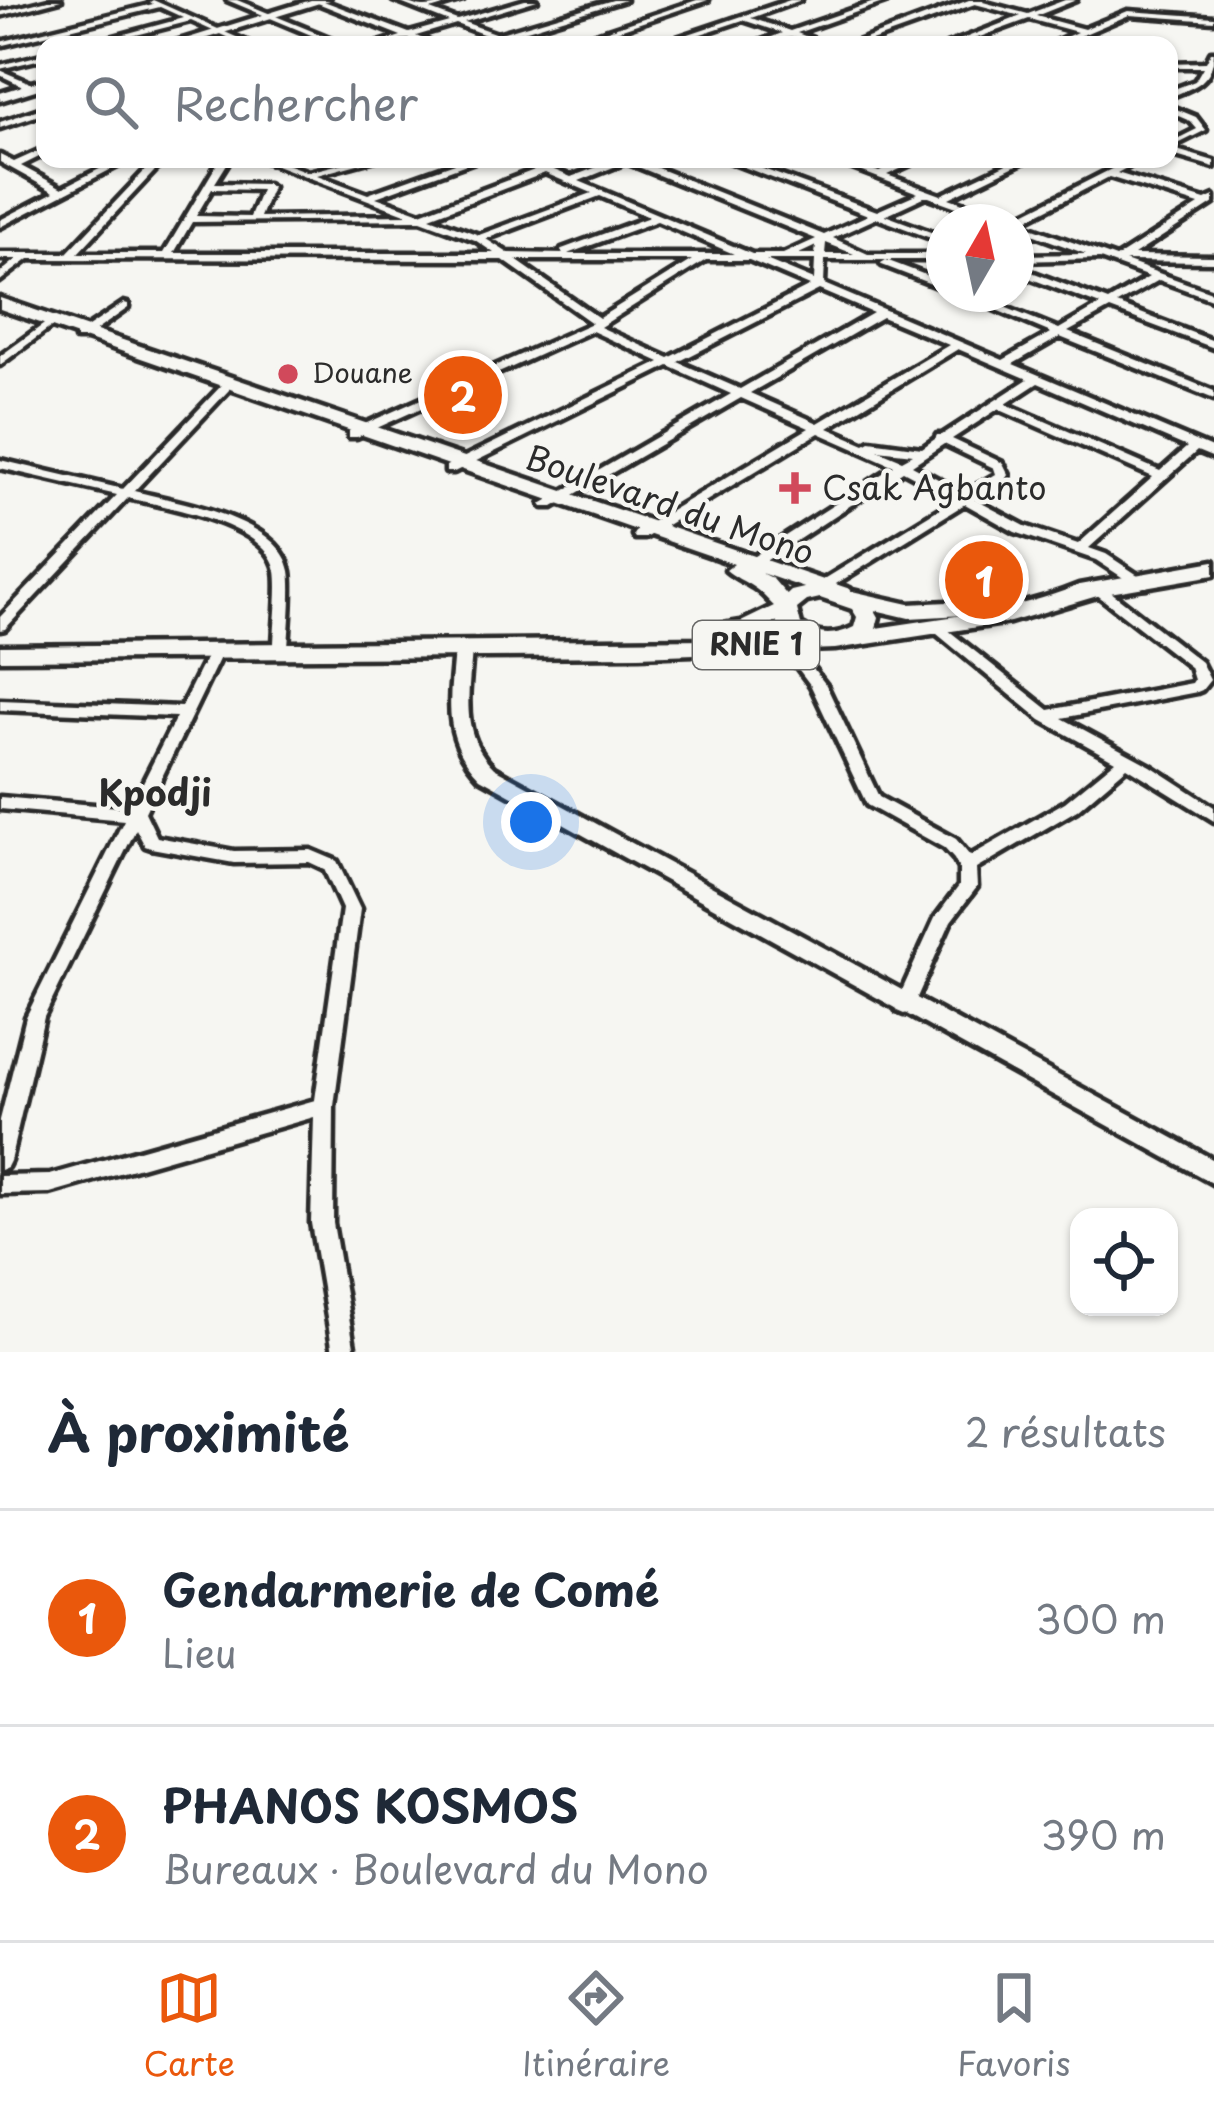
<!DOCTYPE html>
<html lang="fr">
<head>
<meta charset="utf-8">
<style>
	:root { --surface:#fff; --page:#f2f2f3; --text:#1f2937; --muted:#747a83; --line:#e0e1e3; --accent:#ea580c }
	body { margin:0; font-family:"Playpen Sans",sans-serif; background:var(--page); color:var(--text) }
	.controls { position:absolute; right:36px; bottom:36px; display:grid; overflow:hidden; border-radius:24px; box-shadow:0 3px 9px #0004 }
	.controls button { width:108px; height:108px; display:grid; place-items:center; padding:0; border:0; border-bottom:3px solid var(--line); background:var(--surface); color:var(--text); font:60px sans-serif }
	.compass { position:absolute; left:926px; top:204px; width:108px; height:108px; border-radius:50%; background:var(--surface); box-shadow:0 3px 9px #0004; rotate:9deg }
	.you { position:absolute; left:531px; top:822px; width:42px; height:42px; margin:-30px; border:9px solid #fff; border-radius:50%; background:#1a73e8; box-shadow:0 0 0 18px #1a73e833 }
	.badge { display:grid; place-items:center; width:78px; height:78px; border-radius:50%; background:var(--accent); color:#fff; font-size:39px; font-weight:700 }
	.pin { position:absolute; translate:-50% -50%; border:6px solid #fff; box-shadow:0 3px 12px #0006 }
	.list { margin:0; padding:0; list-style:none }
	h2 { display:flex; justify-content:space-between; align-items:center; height:156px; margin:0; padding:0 48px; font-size:51px }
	h2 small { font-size:39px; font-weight:400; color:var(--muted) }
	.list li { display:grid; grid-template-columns:78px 1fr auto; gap:36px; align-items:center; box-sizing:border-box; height:216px; padding:0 48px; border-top:3px solid var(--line) }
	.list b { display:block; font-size:45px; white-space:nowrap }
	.list p { margin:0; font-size:39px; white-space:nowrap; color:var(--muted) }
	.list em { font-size:39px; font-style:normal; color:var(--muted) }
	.icon { flex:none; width:66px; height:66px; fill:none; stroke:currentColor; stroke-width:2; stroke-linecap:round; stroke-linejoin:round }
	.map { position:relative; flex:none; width:1214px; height:1352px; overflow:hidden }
	.search { position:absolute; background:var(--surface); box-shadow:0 3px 9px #0004; left:36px; right:36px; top:36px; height:132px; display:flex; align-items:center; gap:30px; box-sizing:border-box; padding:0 42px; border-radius:24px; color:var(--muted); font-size:45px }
	.sheet { height:588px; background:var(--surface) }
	nav { display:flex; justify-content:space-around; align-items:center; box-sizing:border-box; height:168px; border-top:3px solid var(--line); background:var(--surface); font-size:33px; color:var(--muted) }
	nav a { display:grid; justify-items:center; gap:6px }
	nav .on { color:var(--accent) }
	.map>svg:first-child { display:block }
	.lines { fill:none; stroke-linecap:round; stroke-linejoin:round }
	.minor-casing { stroke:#2b2b2b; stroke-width:9 }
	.tertiary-casing { stroke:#2b2b2b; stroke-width:9 }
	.primary-casing { stroke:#2b2b2b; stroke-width:9 }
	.trunk-casing { stroke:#2b2b2b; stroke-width:9 }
	.minor { fill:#f6f6f2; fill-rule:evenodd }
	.tertiary { fill:#f6f6f2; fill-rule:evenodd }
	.primary { fill:#f6f6f2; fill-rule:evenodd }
	.trunk { fill:#f6f6f2; fill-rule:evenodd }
	.wall { fill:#a8a8a5; stroke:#2b2b2b; stroke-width:3 }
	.building { fill:#c3c3c0; stroke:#2b2b2b; stroke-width:3 }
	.poi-dot { fill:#d1495b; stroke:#f6f6f2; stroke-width:4.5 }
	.labels { text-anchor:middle; stroke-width:9; stroke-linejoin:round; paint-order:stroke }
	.far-poi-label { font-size:27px; fill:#2b2b2b; stroke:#f6f6f2; text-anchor:start }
	.shield { fill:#f6f6f2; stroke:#686867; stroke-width:3 }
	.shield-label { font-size:30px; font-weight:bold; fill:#2b2b2b }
	.poi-label { font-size:33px; fill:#2b2b2b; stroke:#f6f6f2; text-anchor:start }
	.street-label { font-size:33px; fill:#2b2b2b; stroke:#f6f6f2 }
	.neighbourhood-label { font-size:36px; font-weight:bold; fill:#2b2b2b; stroke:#f6f6f2 }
</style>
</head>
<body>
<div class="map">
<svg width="1214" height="1352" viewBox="0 0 1214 1352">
	<rect width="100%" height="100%" fill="#f6f6f2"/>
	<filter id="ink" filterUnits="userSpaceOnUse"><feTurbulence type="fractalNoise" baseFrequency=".00833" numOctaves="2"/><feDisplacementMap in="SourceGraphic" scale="24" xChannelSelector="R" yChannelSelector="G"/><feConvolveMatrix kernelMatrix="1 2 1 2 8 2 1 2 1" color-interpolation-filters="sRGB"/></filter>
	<g filter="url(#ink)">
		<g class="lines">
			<g class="minor-casing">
				<g id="minor">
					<polygon points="48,0 61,0 0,16 0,12"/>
					<polygon points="153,0 254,45 244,45 191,21 97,45 84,45 184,18 160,7 0,46 0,42 153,4 150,2"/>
					<polygon points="227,0 237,0 346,45 335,45"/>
					<path d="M310,0H321L409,33L449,22L393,0C405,0 412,6 423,7C435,8 449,0 463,0L430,10L457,20L525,0H537L464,22L497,34L613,0H625L504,37L523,45H512L456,24L416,36L436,45C425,45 419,40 409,39C398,38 385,45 373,45L401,36Z"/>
					<polygon points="697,0 708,0 575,45 563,45"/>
					<path d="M790,0H801L751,18L790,31L880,0H891L797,33L828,45C813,45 798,35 785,38C772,40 765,45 752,45L782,33L743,20L668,45H656Z"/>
					<polygon points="969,0 984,0 983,2 1028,14 1065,0 1076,0 1036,16 1084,29 1128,11 1214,17 1214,21 1129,15 1059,45 1048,45 1077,32 1029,19 958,45 947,45 1021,16 975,4 860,45 849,45"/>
					<path d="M1211,52H1214C1213,81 1196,87 1169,97V91L1195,81L1203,67H1169V63L1206,62Z"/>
					<polygon points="45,54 45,58 0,69 0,65"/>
					<polygon points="0,70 35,85 36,87 29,89 0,75"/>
					<polygon points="1169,106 1196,117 1206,130 1170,148 1214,161 1214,167 1169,154 1169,143 1197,129 1190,121 1169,112"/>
					<polygon points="45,107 45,113 0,128 0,122"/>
					<polygon points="45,148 45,154 21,166 62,188 119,159 131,159 0,227 0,220 54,192 0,162 0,155 14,162"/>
					<path d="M156,159H166L78,253H164L220,159H230L215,183L267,184L272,187L260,217L408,215L260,159H273L308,172L360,159H376L317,175L368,194L466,159H480L376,197L421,213L537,169L515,159H528L571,177L618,159H635L824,235L868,215L723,159H736L877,211L918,193L829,159H843L879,172L909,159H922L887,175L941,195L1017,159H1029L949,198L1011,220L1131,159H1143L1117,173L1205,200L1214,196V203L1134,255L1214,256V262L1125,261L1214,293V300L1159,280L1117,304L1214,341V348L1110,309L1068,332L1214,391V399L1060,337L1013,364L1214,449V458L1197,451L1089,548L1106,554L1147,581L1149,584L1147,587H1137L1096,560L1015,532L965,504L823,592H813L811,589L813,586L955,499L903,471L758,566H748L746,563L748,560L894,466L819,433L645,538H635L633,535L635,532L809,428L741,398L553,507H543L541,504L731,394L669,366L454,472H446V466L660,362L592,331L357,437H349V431L592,323L503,260L29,259L0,281V273L17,259H0V253H67ZM626,162L816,239L783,254H752L579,181ZM545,173L592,193L479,235L430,217ZM1109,177L1199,205L1116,258L1020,223ZM212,189L261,190L250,217L196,216ZM600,196L649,217L562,249L561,251L564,254L508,253L486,239ZM926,196L998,222H1016V228L1086,254L1016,255V261L1100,259L1149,277L1108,301L1016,266V273L1100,305L1059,329L972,294H958L1051,333L1003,360L824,284L825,260H886L881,263L882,265L944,289V282L886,260H944V254H868L833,238L877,218L944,243V237L885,215ZM421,220L475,240L494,253H174L192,222ZM657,221L734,254H568L570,253ZM826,243L854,254H825ZM816,246L815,254H799ZM516,260H692L599,318ZM706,260H749L810,286L669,358L600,327ZM766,260H815L814,280ZM819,290L873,313L740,389L678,362ZM882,317L949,345L818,423L750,393ZM958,349L1028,379L942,435H937L935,439L922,448L870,441L865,444L828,428ZM1038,383L1187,447L1160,471L1006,404ZM998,409L1153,477L1078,544L1025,526L974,499L1007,478L1009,475L1003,463L952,439ZM944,444L994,468L996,474L964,493L912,465ZM878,450L913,454L902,460Z"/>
					<polygon points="124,303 128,304 128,308 84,339 76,339 76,335"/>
					<polygon points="47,322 51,323 51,327 0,365 0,356"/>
					<path d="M225,384L229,386V390L134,491C178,502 280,518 290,571C293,589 289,628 288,648L286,651L281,653L274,648C274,627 279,591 276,571C268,524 167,507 128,498L5,629L0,630V617L117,495L0,468V460L123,489L221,386Z"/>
					<polygon points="1101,587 1106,588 1201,662 1210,680 1202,690 1197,692 1062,718 1151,766 1214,807 1214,821 1127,767 1077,810 976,869 977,887 951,921 911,1011 904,1014 897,1011 895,1006 935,918 959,886 959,869 954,859 944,848 867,805 811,686 779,643 786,638 791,640 826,685 879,797 956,839 970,856 1065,802 1115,761 1041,720 931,629 933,626 943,626 1049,710 1192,683 1194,680 1190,667 1096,594 1094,591"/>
					<polygon points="217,644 224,649 145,812 157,837 234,851 311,850 337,861 360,909 334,1106 333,1223 355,1352 333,1352 311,1223 314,1117 50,1193 0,1194 0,1176 50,1175 315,1100 342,909 324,869 309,862 234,863 151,848 145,846 136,829 44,1017 10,1161 7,1167 0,1170 0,1120 26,1017 124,820 0,809 0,797 130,808 176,717 0,710 0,700 181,707 210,649"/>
				</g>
			</g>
			<g class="tertiary-casing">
				<path id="tertiary" d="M463,644L472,650C469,694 459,734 494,768L1214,1160V1184L480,778C441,738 450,700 454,650Z"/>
			</g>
			<g class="primary-casing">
				<g id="primary">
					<polygon points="311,0 329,0 185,45 166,45"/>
					<polygon points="45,79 45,87 0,101 0,93"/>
					<path d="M0,298L850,589L853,594L842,601L761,573L773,579L797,607L786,614C772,608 766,595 753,587C744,581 734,577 726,570L734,564L0,309Z"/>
				</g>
			</g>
			<g class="trunk-casing">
				<path id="trunk" d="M1214,561V575L1104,594L1010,622L835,649L639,656L0,660V646L709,639L701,633L705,628L741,622L776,605L791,591L821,584L909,604L967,601L978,608L971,614C1009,608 1045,599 1079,585ZM820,598L852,609L857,617L854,627C836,636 818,637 801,625L797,609L807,601ZM875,610L909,618L963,615L876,628L879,617ZM776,622L786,636L723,639L754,633Z"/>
			</g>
			<use href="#minor" class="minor"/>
			<use href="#tertiary" class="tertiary"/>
			<use href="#primary" class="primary"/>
			<use href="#trunk" class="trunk"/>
		</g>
		<polygon class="wall" points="965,563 1009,571 1006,584 969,588 962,576"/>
		<polygon class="building" points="1001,559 1009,571 972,575 965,563"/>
	</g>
	<g class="poi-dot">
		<circle cx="288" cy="374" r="12"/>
		<path d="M789 470h12v12h12v12h-12v12h-12v-12h-12v-12h12z"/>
	</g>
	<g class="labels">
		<g class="far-poi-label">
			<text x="312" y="383">Douane</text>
		</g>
		<rect class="shield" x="693" y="621" width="126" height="48" rx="9"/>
		<g class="shield-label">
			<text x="756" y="655">RNIE 1</text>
		</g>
		<g class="poi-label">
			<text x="822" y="500">Csak Agbanto</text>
		</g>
		<g class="street-label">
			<text transform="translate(670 505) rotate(19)" y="12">Boulevard du Mono</text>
		</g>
		<g class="neighbourhood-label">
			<text x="155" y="806">Kpodji</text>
		</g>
	</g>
</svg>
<div class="controls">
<button><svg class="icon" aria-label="locate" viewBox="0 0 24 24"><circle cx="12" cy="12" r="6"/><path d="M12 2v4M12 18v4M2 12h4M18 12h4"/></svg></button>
</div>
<svg class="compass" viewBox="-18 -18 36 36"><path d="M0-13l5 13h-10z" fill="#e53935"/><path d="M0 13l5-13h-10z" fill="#747a83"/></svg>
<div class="you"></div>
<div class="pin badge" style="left:984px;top:580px">1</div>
<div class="pin badge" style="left:463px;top:395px">2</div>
<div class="search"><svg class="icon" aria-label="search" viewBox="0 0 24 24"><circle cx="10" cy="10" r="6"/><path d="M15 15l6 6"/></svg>Rechercher</div>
</div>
<section class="sheet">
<h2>À proximité<small>2 résultats</small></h2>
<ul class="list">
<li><span class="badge">1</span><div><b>Gendarmerie de Comé</b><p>Lieu</p></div><em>300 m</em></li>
<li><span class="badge">2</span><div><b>PHANOS KOSMOS</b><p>Bureaux · Boulevard du Mono</p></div><em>390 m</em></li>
</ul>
</section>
<nav>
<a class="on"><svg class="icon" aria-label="map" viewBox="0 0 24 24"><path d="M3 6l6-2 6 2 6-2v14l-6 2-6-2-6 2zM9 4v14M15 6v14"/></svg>Carte</a>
<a><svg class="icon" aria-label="directions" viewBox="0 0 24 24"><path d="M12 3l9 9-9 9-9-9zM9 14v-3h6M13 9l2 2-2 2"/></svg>Itinéraire</a>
<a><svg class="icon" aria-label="saved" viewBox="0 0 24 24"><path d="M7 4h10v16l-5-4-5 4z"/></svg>Favoris</a>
</nav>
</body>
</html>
